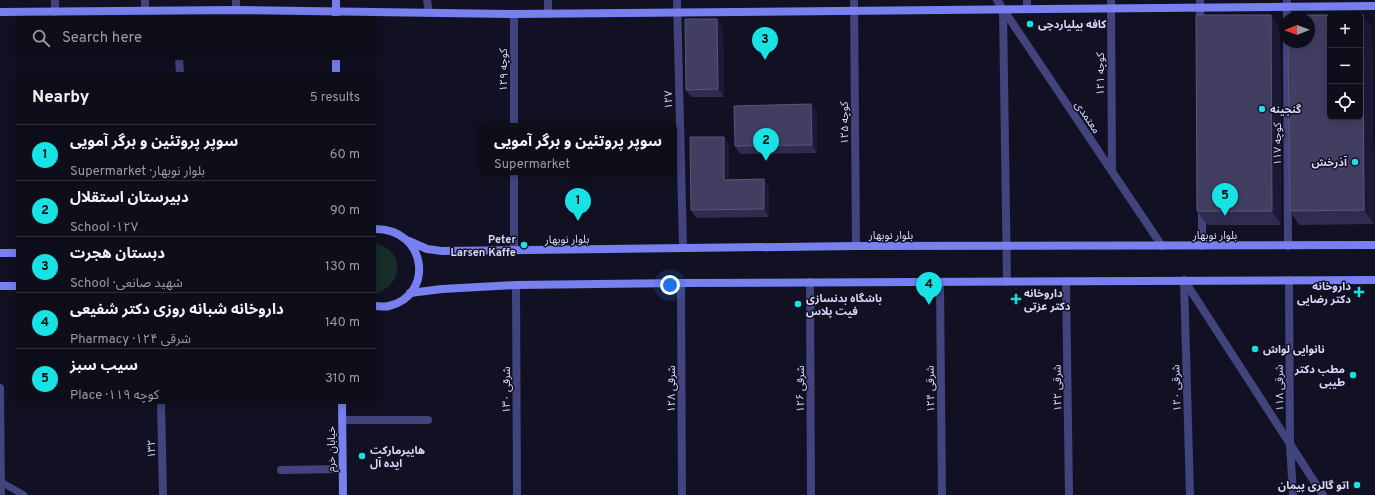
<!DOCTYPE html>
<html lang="en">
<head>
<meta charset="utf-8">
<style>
	:root { --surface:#0e0d1a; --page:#1c1b27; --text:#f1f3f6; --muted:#9b9ca2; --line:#2e2d39; --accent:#19e2e4 }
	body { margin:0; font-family:Overpass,"Noto Sans Arabic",sans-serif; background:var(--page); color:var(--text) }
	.controls { position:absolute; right:12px; top:12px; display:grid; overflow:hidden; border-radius:6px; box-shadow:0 2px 10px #0003 }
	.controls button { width:36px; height:36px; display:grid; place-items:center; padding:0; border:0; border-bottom:1px solid var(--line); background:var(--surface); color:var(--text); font:20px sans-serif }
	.compass { position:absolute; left:1279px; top:12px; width:36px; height:36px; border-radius:50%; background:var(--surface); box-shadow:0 2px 10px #0003; rotate:269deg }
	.you { position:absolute; left:670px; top:285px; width:14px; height:14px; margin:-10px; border:3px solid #fff; border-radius:50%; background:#1a73e8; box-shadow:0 0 0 6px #1a73e833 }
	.badge { display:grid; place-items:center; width:26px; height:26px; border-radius:50%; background:var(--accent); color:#111; font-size:13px; font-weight:700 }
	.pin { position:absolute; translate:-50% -33px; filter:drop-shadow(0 1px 2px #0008) }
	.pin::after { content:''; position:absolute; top:21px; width:14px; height:12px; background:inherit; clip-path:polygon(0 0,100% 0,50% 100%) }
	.popup { position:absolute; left:479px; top:123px; width:198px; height:52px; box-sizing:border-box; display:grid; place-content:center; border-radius:6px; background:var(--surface); filter:drop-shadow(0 1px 3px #0005); font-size:13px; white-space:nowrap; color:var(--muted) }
	.popup b { font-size:15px; color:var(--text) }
	.popup::after { content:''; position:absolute; left:50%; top:100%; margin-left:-8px; border:8px solid transparent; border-top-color:var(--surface) }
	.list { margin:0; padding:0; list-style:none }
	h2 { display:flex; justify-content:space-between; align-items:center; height:52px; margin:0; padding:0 16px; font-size:17px }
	h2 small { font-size:13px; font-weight:400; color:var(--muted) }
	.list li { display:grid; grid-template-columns:26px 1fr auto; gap:12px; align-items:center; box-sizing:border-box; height:56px; padding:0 16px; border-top:1px solid var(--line) }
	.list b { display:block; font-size:15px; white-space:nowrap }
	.list p { margin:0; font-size:13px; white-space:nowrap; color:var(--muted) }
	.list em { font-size:13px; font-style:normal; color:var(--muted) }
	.icon { flex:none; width:22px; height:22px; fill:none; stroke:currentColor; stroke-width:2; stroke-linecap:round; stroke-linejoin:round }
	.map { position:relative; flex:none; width:1375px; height:495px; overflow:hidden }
	.search { position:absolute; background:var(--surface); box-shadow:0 2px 10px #0003; left:16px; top:16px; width:360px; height:44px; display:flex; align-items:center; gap:10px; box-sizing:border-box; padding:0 14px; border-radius:6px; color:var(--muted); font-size:15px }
	.panel { position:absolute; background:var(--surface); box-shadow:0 2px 10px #0003; left:16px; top:72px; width:360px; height:332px; border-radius:6px }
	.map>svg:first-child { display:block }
	.green { fill:#152c29 }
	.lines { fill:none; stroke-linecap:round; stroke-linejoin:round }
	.lane { stroke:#41447d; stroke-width:7 }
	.street { stroke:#41447d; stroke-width:8 }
	.secondary { stroke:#7880f0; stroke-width:8 }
	.wall { fill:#302c4f }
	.shaded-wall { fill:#1c1936 }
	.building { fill:#423e61; stroke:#59567a; fill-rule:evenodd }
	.poi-dot { fill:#19e2e4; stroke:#121123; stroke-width:1.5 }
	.labels { text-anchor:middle; stroke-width:3; stroke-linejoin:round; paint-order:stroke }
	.poi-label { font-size:11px; font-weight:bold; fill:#d8d7fb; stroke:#121123; text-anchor:start }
	.street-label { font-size:11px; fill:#d8d7fb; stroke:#121123 }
</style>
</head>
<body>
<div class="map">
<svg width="1375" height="495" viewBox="0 0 1375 495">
	<rect width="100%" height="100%" fill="#121123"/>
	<path class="green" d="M374,243C406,249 404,287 374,294Z"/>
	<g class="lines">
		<polyline class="lane" points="1,482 24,495"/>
		<g class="street">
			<polyline points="55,0 55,12"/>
			<polyline points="145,0 145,10"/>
			<polyline points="427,0 429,13"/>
			<polyline points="548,0 548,14"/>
			<polyline points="677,0 683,247"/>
			<polyline points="854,0 856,246"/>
			<polyline points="997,0 1162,246"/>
			<polyline points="1027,0 1027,9"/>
			<polyline points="1111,0 1112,171"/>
			<polyline points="1200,0 1200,25"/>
			<polyline points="1287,0 1287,18"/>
			<polyline points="236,10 236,0"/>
			<polyline points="1003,10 1007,282"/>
			<polyline points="514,14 514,126"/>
			<polyline points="1287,42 1288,246"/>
			<polyline points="179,58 180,74"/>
			<polyline points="514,172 514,251"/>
			<polyline points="1202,207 1202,246"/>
			<polyline points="1184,280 1323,495"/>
			<polyline points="1289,280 1290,445 1293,495"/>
			<polyline points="1066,281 1069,495"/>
			<polyline points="1184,281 1190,495"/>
			<polyline points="810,282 811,495"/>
			<polyline points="681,283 682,495"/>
			<polyline points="940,283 942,495"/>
			<polyline points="516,285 517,495"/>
			<polyline points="0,388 1,495"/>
			<polyline points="161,402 163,495"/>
			<polyline points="342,420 428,420"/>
			<polyline points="281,470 342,469"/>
		</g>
		<g class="secondary">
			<polyline points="336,0 336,18"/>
			<polyline points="0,12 236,10 514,14 1375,6"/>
			<polyline points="336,58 336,74"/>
			<path d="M374,229C427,228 435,295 389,306C385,307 379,306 374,306"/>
			<polyline points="409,241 427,249 442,251 856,246 1375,245"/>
			<polyline points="0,253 18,253"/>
			<polyline points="0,286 18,286"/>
			<polyline points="410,293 442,289 516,285 681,283 1375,280"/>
			<polyline points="342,402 343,495"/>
		</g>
	</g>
	<g class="wall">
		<polygon points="1363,15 1372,28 1374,224 1299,225 1290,211"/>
		<polygon points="723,26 724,97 691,97 686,90"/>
		<polygon points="1280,29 1281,225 1207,225 1197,211"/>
		<polygon points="811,104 817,112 817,153 740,154 735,146"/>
		<polygon points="724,137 729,145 729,180 769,187 769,217 696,218 691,210"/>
	</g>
	<g class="shaded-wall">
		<polygon points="1271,15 1280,29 1281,225 1272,211"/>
		<polygon points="1363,15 1372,28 1374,224 1364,210"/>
		<polygon points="717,19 723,26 724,97 718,89"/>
		<polygon points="811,104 817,112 817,153 812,145"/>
		<polygon points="724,137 729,145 729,187 724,180"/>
		<polygon points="764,179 769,187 769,217 764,209"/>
	</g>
	<g class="building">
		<polygon points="1196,15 1271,15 1272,211 1197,211"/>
		<path d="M1288,15H1363L1364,210L1290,211L1288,42H1309V18H1288ZM1330,15H1360V117H1330Z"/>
		<polygon points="685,19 717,19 718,89 686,90"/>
		<polygon points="811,104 812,145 735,146 734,106"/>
		<polygon points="690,137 724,137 724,180 764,179 764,209 691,210"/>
	</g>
	<g class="poi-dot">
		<circle cx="1030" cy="24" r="4"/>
		<circle cx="1262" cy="109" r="4"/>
		<circle cx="1355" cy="162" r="4"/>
		<circle cx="524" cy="245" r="4"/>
		<path d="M1357 286h4v4h4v4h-4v4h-4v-4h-4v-4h4z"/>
		<path d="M1014 293h4v4h4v4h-4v4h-4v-4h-4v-4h4z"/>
		<circle cx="798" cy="304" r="4"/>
		<circle cx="1255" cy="349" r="4"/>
		<circle cx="1353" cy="375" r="4"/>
		<circle cx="362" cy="456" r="4"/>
		<circle cx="1357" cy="485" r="4"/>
	</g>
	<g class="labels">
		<g class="poi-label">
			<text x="1038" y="28">کافه بیلیاردچی</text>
			<text x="1270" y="113">گنجینه</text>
			<text x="1347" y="166" text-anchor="end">آذرخش</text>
			<text x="516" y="243" text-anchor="end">Peter<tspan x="516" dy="13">Larsen Kaffe</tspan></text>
			<text x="1351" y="290" text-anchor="end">داروخانه<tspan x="1351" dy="13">دکتر رضایی</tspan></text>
			<text x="1024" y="297">داروخانه<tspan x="1024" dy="13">دکتر عزتی</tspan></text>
			<text x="806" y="302">باشگاه بدنسازی<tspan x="806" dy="13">فیت پلاس</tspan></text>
			<text x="1263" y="353">نانوایی لواش</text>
			<text x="1345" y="373" text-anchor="end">مطب دکتر<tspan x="1345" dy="13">طیبی</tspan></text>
			<text x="370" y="454">هایپرمارکت<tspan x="370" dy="13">ایده آل</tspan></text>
			<text x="1349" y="489" text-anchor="end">اتو گالری پیمان</text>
		</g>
		<g class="street-label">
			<text transform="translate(503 70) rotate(-90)" y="4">کوچه ۱۲۹</text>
			<text transform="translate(1100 74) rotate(-90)" y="4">کوچه ۱۲۱</text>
			<text transform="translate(668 100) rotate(-91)" y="4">۱۲۷</text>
			<text transform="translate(1088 117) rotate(56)" y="4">معتمدی</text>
			<text transform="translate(844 123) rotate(-91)" y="4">کوچه ۱۲۵</text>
			<text transform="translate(1277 144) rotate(-90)" y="4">کوچه ۱۱۷</text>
			<text x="891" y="239">بلوار نوبهار</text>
			<text x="1215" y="239">بلوار نوبهار</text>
			<text transform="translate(567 239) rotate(-1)" y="4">بلوار نوبهار</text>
			<text transform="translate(1057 388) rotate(-91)" y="4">۱۲۲ شرقی</text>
			<text transform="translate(1176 388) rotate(-92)" y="4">۱۲۰ شرقی</text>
			<text transform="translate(1279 388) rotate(-91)" y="4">۱۱۸ شرقی</text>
			<text transform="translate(671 389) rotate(-90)" y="4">۱۲۸ شرقی</text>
			<text transform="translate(800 389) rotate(-90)" y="4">۱۲۶ شرقی</text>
			<text transform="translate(930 389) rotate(-91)" y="4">۱۲۴ شرقی</text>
			<text transform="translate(506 390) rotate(-90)" y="4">۱۳۰ شرقی</text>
			<text transform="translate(151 449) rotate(-91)" y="4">۱۳۲</text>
			<text transform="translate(331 449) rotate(-90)" y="4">خیابان خرم</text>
		</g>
	</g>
</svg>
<div class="controls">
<button>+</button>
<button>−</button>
<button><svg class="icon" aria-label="locate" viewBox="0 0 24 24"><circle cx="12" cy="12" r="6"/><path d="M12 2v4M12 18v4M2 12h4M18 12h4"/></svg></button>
</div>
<svg class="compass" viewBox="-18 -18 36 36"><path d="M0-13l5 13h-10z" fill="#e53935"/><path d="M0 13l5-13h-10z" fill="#9b9ca2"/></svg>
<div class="you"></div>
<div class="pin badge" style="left:578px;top:221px">1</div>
<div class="popup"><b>سوپر پروتئین و برگر آمویی</b>Supermarket</div>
<div class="pin badge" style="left:766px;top:161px">2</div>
<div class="pin badge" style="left:765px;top:60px">3</div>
<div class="pin badge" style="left:929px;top:305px">4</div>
<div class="pin badge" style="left:1225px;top:216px">5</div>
<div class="search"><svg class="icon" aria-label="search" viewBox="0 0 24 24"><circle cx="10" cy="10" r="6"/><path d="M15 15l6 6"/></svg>Search here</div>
<section class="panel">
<h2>Nearby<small>5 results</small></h2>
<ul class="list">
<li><span class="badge">1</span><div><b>سوپر پروتئین و برگر آمویی</b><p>Supermarket · بلوار نوبهار</p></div><em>60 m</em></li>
<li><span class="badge">2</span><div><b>دبیرستان استقلال</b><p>School · ۱۲۷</p></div><em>90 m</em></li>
<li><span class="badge">3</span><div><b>دبستان هجرت</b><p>School · شهید صانعی</p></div><em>130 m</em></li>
<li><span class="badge">4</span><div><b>داروخانه شبانه روزی دکتر شفیعی</b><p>Pharmacy · ۱۲۴ شرقی</p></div><em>140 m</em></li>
<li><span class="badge">5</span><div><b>سیب سبز</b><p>Place · کوچه ۱۱۹</p></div><em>310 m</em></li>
</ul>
</section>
</div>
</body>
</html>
